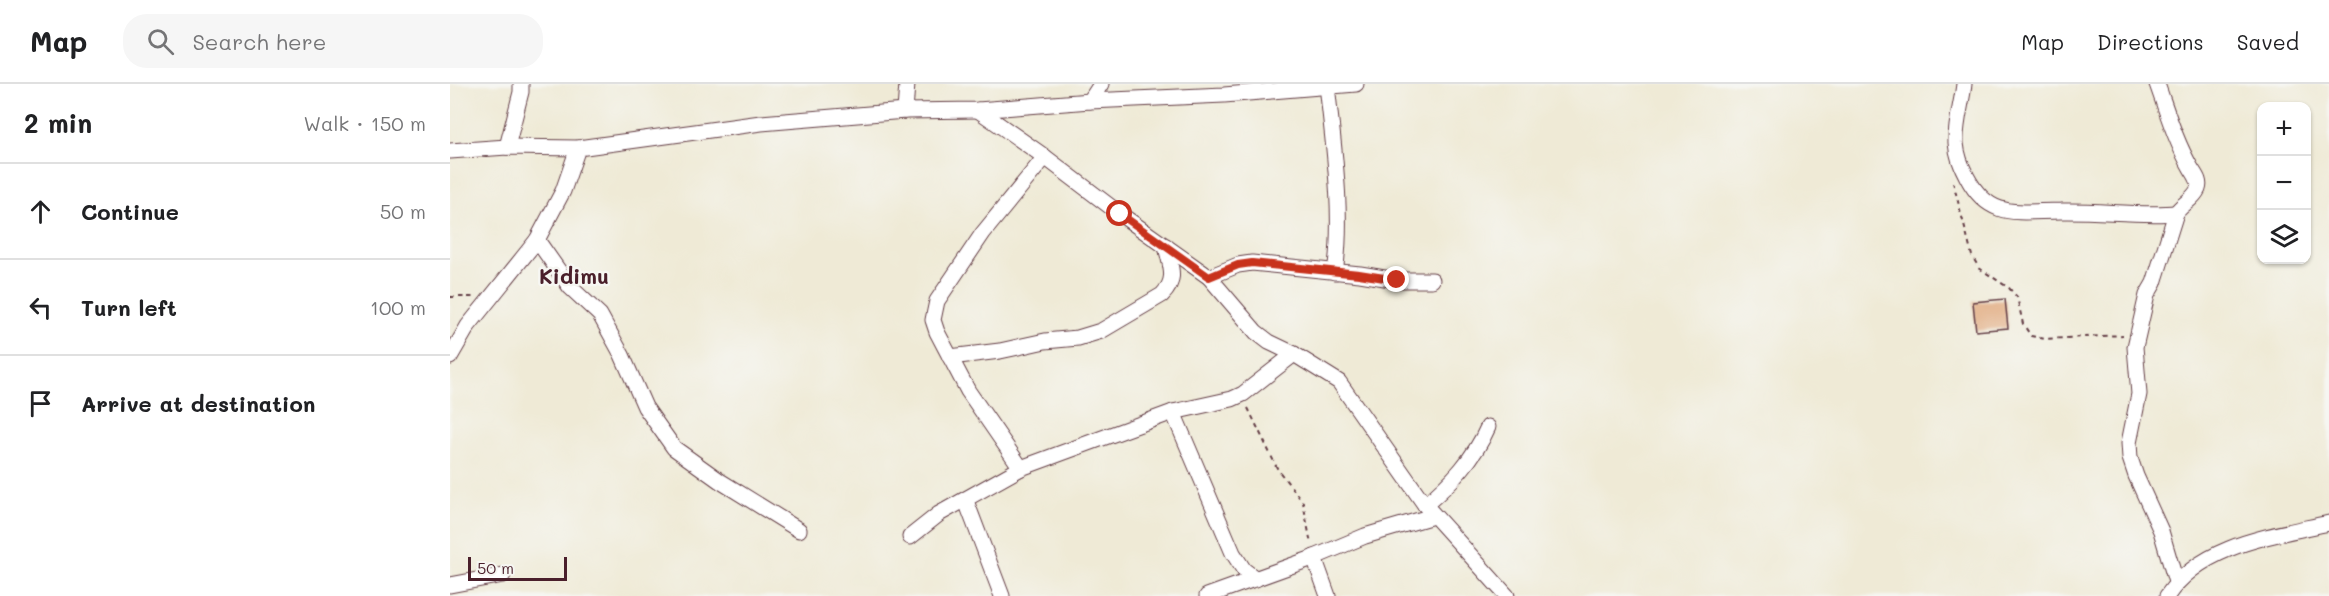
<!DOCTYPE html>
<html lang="en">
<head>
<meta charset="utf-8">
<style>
	:root { --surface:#fff; --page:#f6f6f6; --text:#202124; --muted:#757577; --line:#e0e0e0 }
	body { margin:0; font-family:Mali,sans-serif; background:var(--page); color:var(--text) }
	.controls { position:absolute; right:18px; top:18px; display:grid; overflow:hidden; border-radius:12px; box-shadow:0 2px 4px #0004 }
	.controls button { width:54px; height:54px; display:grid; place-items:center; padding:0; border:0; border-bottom:2px solid var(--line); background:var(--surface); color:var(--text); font:30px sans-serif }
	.scale { position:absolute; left:18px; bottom:15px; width:99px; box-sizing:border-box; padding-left:6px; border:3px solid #4a1f2b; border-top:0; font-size:16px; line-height:21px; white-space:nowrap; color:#4a1f2b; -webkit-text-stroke:4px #f6f6f2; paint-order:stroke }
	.stop { position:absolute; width:18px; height:18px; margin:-14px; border:4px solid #c8321e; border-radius:50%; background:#fff }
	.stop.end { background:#c8321e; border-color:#fff; box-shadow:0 2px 6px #0008 }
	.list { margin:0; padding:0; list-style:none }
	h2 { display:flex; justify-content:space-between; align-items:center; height:78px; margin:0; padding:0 24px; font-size:26px }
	h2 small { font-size:20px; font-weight:400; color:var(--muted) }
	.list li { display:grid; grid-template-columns:39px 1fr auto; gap:18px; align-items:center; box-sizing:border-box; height:96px; padding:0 24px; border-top:2px solid var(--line) }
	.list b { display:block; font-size:22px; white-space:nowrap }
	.list em { font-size:20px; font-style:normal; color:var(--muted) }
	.icon { flex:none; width:33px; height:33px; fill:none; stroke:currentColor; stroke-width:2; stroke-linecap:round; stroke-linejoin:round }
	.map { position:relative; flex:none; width:1879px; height:512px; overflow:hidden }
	header { display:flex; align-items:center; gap:36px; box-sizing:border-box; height:84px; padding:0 30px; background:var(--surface); border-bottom:2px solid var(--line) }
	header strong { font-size:28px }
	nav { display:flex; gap:33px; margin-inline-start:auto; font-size:21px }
	.search { width:420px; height:54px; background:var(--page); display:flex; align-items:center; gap:15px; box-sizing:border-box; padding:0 21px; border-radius:24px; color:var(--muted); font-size:22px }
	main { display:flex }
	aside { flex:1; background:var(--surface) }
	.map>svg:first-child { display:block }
	.building { fill:#dfa272 }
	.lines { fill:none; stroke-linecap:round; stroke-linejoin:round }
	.minor-casing { stroke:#633d45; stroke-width:17 }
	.path { stroke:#633d45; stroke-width:2; stroke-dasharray:4.5 4.5; stroke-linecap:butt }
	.minor { stroke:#fff; stroke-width:15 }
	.route { stroke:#c8321e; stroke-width:8 }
	.labels { text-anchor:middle; stroke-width:5; stroke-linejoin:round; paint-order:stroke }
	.quarter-label { font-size:21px; font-weight:bold; fill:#4a1f2b; stroke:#f6f6f2 }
</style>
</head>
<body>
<header>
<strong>Map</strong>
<div class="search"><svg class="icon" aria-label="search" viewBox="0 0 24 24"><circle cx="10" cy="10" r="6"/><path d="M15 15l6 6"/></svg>Search here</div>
<nav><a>Map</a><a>Directions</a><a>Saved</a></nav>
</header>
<main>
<aside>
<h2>2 min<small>Walk · 150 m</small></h2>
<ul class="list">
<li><svg class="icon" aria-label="ahead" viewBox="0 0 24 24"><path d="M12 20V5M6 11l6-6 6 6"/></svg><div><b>Continue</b></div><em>50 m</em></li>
<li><svg class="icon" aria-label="left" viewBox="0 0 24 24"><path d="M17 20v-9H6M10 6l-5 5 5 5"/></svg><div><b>Turn left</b></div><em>100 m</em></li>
<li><svg class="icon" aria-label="arrive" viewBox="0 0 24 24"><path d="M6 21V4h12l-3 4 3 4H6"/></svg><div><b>Arrive at destination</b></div></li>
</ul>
</aside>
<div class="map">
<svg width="1879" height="512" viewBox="0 0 1879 512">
	<rect width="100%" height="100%" fill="#f6f6f2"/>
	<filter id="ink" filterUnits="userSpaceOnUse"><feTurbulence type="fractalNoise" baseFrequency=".0167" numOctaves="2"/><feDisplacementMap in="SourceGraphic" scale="12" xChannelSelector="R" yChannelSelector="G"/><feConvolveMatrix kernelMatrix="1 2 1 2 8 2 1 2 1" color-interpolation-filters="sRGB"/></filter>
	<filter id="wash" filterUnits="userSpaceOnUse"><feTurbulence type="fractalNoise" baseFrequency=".008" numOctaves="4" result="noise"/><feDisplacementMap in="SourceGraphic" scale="24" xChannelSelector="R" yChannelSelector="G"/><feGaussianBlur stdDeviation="1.35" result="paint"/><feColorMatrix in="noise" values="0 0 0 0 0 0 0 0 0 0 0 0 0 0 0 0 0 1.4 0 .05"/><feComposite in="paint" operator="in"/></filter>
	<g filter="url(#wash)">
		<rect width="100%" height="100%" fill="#efead6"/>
		<g id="blocks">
			<polygon class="building" points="1555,215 1558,244 1526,247 1523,218"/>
		</g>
	</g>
	<g filter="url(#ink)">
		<use href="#blocks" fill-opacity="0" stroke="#633d45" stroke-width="1.5"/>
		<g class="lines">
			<g class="minor-casing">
				<g id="minor">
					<path d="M1514,0C1512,19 1505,40 1506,59C1507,71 1511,82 1517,93C1540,137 1569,127 1611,127C1650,126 1688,132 1726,129"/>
					<path d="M1707,0C1717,28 1726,58 1741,84C1745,91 1751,97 1748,105C1744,115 1732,120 1726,129L1704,199L1697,211L1685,263L1689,310L1679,359L1680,374L1686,392L1711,447L1726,498"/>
					<path d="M877,1C883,58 894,132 885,188"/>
					<polyline points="640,17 651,0"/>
					<polyline points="528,26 595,73 670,130 759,193 806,248 819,258 844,270 889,298 975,421 1057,512"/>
					<polyline points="455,27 457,0"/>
					<polyline points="57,63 71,8 71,0"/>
					<polyline points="0,67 57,63 128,64 311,39 455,27 528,26 640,17 774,11 906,0"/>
					<polyline points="87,156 120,203 150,231 172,271 195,323 224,364 270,397 349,446"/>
					<polyline points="759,193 788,181 802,179 910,190 947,196 982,196"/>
					<polyline points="0,273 18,242 87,156 113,107 128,64"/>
					<path d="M500,273L550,267L595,257L628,254L651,247L712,211C728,195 720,182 716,162"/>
					<polyline points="723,328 783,469 794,486 806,495"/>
					<polyline points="571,384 518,307 487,248 483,236 487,217 533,149 595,73"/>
					<polyline points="516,417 552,512"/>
					<path d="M975,421C1002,398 1024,375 1038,343"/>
					<polyline points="460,453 489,430 571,384 723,328 782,315 793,310 844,270"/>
					<polyline points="864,473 878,512"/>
					<polyline points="0,501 53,491"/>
					<polyline points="757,512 860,475 915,452 983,432"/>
					<path d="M1717,512C1752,460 1822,452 1879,439"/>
				</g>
			</g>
			<g class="path">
				<polyline points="1503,98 1522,172 1529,184 1559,204 1567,213 1573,240 1581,252 1595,255 1673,251"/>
				<polyline points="0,213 23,213"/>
				<polyline points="798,324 828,386 853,418 861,460"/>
			</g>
			<use href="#minor" class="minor"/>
		</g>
	</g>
	<g class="lines" filter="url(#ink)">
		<polyline class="route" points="670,130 759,193 788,181 802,179 909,190 947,196"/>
	</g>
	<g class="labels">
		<g class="quarter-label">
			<text x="124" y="200">Kidimu</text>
		</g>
	</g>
</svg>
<div class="controls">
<button>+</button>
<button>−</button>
<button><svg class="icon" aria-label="layers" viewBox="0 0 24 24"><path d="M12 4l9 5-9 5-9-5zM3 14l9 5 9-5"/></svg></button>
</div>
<div class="scale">50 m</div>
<div class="stop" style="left:670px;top:130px"></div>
<div class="stop end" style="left:947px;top:196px"></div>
</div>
</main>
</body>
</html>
